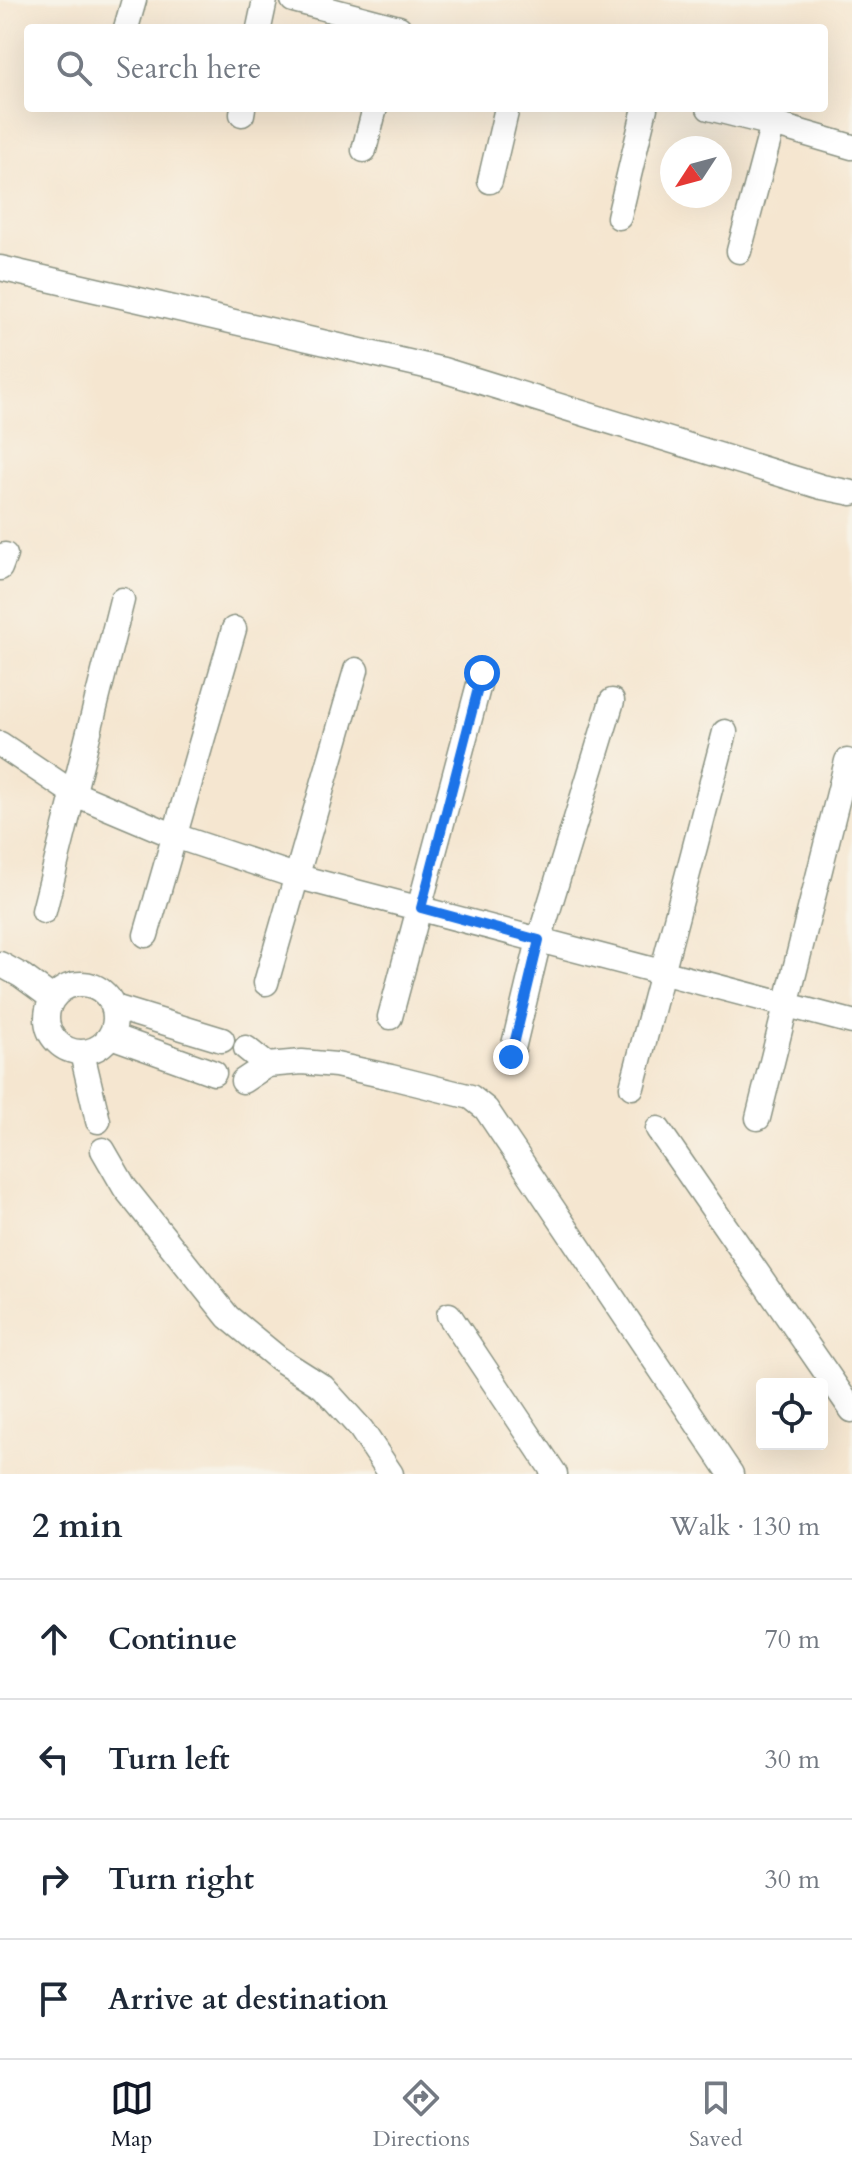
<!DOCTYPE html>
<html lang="en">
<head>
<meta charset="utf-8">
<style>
	:root { --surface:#fff; --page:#f2f2f3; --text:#1f2937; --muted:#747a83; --line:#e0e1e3; --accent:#111827 }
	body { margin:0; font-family:Cardo,serif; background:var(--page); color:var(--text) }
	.controls { position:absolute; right:24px; bottom:24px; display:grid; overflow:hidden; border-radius:8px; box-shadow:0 8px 32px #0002 }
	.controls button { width:72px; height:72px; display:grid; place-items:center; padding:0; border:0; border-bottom:2px solid var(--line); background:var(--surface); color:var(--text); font:40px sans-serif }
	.compass { position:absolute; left:660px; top:136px; width:72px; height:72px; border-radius:50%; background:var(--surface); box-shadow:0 8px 32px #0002; rotate:234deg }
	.stop { position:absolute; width:24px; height:24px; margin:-18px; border:6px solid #1a73e8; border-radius:50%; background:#fff }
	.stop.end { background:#1a73e8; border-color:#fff; box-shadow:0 2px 8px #0008 }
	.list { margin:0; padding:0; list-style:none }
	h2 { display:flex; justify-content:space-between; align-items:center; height:104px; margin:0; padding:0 32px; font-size:34px }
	h2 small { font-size:26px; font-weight:400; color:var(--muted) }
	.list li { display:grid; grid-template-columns:52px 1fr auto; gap:24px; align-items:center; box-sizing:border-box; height:120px; padding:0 32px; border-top:2px solid var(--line) }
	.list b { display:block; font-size:30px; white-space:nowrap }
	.list em { font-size:26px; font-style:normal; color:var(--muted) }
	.icon { flex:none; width:44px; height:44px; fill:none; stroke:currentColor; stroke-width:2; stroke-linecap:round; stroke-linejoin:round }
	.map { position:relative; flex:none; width:852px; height:1474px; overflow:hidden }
	.search { position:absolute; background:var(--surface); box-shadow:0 8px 32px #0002; left:24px; right:24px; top:24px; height:88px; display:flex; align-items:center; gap:20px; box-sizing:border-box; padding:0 28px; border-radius:8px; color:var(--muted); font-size:30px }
	.sheet { height:584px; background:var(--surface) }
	nav { display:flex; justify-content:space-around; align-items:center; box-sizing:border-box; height:112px; border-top:2px solid var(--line); background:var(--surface); font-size:22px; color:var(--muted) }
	nav a { display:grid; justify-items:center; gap:4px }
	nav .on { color:var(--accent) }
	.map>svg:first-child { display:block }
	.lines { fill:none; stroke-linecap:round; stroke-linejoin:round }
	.street-casing { stroke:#8a9282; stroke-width:27 }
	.street { stroke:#fff; stroke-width:24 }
	.route { stroke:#1a73e8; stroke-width:10 }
</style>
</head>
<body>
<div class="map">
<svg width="852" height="1474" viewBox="0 0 852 1474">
	<rect width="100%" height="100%" fill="#f7f3e8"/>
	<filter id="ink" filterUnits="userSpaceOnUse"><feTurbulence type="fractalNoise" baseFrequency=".0125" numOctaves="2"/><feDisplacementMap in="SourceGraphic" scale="16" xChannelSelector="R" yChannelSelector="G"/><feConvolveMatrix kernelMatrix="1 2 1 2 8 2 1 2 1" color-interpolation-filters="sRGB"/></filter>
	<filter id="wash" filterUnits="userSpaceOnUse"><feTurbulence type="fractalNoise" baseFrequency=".006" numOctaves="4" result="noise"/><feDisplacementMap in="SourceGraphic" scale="32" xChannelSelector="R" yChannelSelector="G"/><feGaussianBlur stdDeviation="1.8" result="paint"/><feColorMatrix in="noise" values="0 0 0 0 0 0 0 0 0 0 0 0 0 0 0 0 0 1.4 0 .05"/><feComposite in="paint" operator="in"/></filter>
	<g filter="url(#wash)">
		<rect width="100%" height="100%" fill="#f5e6d0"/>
	</g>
	<g filter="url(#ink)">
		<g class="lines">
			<g class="street-casing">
				<g id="street">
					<polyline points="293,0 399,28"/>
					<polyline points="126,28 134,0"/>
					<polyline points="259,28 265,0"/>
					<polyline points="709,108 773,124 852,147"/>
					<polyline points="242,114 243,108"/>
					<polyline points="364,150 375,108"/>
					<polyline points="490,181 507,108"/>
					<polyline points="619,217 645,108"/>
					<polyline points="739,251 773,124"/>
					<polyline points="0,268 443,370 822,487 852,493"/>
					<polyline points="0,568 5,555"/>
					<polyline points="0,744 73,793 175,836 295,876 852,1022"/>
					<polyline points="44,911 122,600"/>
					<polyline points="146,935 234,629"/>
					<polyline points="0,964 22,976 52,998"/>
					<polyline points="266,983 356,670"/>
					<circle cx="81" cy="1018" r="34"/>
					<polyline points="114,1007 222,1040"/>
					<polyline points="390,1017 482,673"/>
					<polyline points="111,1036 214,1073"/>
					<polyline points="82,1053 98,1121"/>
					<polyline points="511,1057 539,940 612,701"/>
					<polyline points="267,1065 302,1062 336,1065 391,1077 471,1097 486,1109 731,1474"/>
					<polyline points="243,1081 267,1065 246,1048"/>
					<polyline points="632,1087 725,732"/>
					<polyline points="758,1118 847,761"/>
					<polyline points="658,1129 852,1410"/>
					<polyline points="103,1150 125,1188 228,1317 279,1359 323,1387 361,1429 391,1474"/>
					<polyline points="449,1315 555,1474"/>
				</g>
			</g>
			<use href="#street" class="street"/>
		</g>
	</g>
	<g class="lines" filter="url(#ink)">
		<polyline class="route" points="482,673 421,908 539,940 511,1057"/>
	</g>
</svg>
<div class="controls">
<button><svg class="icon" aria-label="locate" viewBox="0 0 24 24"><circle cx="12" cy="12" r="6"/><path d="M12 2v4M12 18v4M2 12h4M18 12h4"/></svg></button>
</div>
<svg class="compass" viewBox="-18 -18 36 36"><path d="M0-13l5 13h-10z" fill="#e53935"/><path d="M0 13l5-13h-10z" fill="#747a83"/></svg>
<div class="stop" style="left:482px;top:673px"></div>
<div class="stop end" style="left:511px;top:1057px"></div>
<div class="search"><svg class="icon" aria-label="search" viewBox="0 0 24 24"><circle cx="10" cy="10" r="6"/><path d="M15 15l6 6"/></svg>Search here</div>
</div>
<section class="sheet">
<h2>2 min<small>Walk · 130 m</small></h2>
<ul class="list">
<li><svg class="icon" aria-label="ahead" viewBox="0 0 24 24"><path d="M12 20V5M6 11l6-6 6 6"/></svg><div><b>Continue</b></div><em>70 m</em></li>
<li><svg class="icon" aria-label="left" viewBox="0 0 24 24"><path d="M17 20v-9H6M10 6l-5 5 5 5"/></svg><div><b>Turn left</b></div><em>30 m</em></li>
<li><svg class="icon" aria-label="right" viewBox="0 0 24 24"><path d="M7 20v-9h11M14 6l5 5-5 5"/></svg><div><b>Turn right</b></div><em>30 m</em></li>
<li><svg class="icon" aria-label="arrive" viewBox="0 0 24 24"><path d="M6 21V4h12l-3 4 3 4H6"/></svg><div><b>Arrive at destination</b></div></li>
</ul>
</section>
<nav>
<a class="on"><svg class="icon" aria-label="map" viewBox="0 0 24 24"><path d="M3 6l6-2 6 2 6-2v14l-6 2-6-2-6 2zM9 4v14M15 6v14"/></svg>Map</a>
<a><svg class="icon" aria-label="directions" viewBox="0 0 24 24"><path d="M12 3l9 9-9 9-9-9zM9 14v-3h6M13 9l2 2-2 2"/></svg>Directions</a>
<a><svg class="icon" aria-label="saved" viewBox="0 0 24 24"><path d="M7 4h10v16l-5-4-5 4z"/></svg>Saved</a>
</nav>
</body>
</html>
